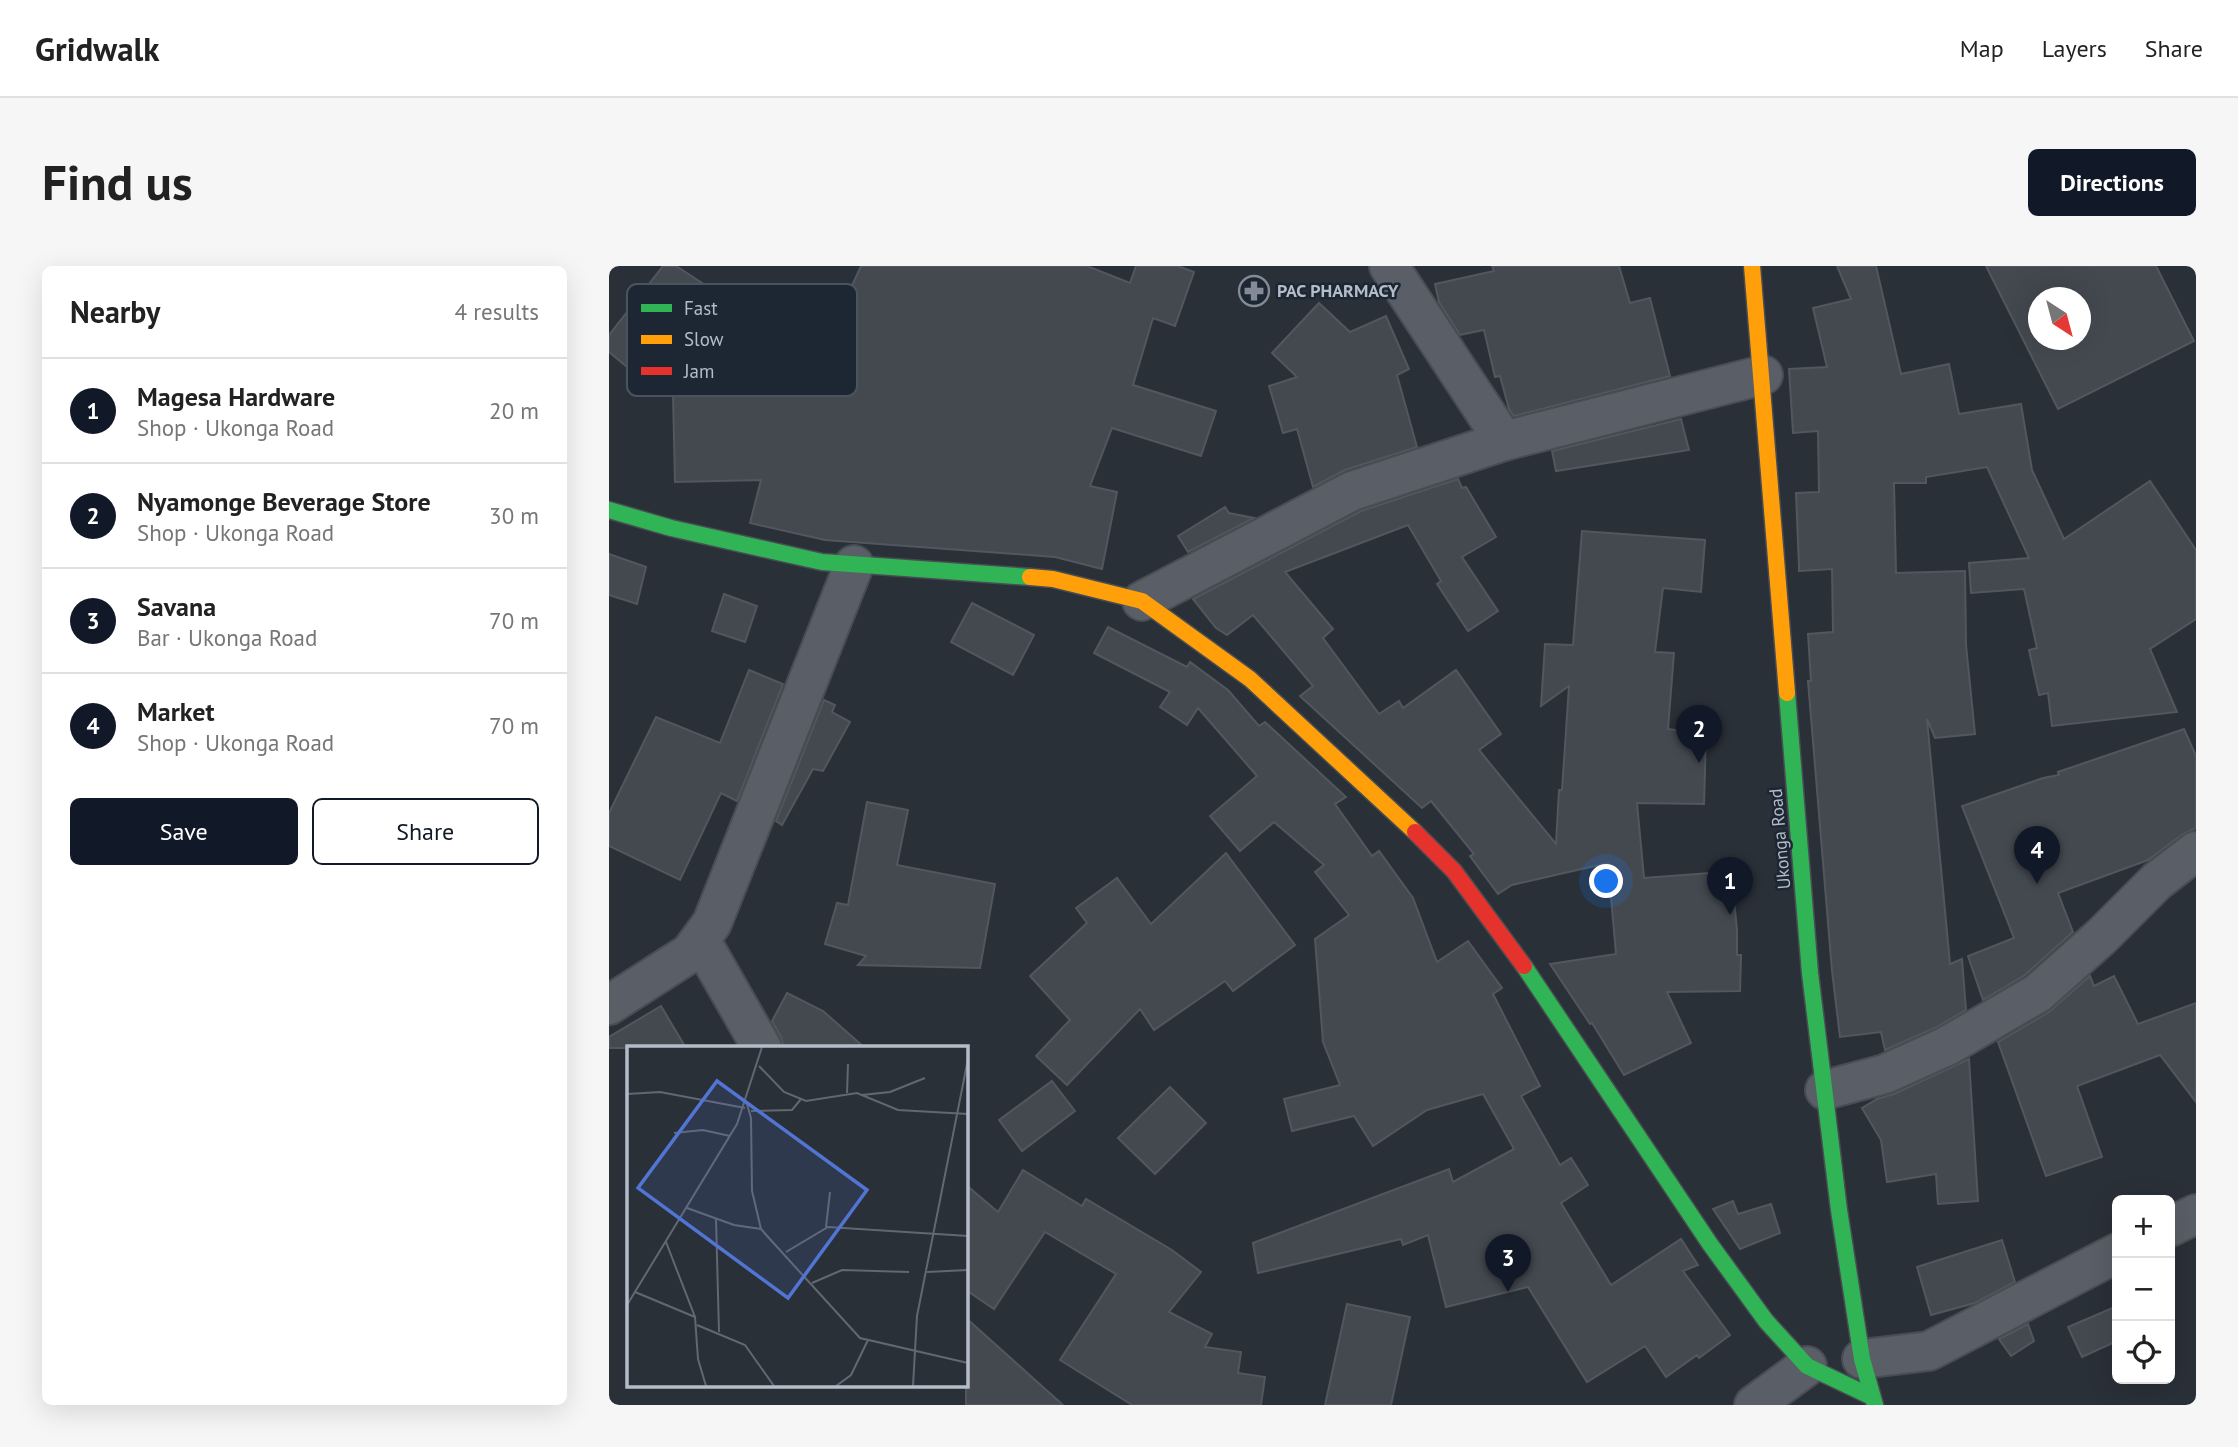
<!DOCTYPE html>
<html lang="en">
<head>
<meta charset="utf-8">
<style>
	:root { --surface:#fff; --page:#f6f6f6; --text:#222; --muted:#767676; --line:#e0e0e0; --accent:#111827 }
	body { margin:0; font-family:"PT Sans",sans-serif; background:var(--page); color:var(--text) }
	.controls { position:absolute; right:21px; bottom:21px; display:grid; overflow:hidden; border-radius:10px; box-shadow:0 7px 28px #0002 }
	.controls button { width:63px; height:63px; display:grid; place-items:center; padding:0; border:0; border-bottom:2px solid var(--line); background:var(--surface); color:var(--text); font:35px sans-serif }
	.compass { position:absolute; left:1419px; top:21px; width:63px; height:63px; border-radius:50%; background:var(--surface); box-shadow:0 7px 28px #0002; rotate:144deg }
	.you { position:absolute; left:998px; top:616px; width:24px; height:24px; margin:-18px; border:5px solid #fff; border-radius:50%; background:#1a73e8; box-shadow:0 0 0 10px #1a73e833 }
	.badge { display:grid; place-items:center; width:46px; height:46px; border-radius:50%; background:var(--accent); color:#fff; font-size:23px; font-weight:700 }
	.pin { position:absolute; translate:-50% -58px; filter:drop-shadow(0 2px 4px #0008) }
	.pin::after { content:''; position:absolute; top:37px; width:24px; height:21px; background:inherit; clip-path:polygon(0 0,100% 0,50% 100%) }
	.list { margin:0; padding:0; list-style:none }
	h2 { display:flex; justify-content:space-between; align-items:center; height:91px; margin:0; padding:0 28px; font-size:30px }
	h2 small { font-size:23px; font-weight:400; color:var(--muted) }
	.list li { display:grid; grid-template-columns:46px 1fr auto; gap:21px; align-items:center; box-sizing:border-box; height:105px; padding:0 28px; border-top:2px solid var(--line) }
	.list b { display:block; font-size:26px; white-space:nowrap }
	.list p { margin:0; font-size:23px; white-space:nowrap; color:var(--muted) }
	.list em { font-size:23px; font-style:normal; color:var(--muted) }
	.actions { display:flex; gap:14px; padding:21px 28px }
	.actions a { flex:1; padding:16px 0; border:2px solid var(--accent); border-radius:10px; text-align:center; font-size:24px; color:var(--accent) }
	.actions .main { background:var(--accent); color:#fff }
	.icon { flex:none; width:38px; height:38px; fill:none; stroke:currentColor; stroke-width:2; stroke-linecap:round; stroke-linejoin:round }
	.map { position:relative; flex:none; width:1587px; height:1139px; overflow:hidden; border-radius:10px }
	header { display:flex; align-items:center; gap:42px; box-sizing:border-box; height:98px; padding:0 35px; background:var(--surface); border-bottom:2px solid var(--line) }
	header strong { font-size:33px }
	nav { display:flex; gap:38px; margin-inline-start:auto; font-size:24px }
	.intro { display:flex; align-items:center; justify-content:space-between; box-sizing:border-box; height:168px; padding:0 42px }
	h1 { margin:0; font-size:49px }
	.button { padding:18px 32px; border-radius:10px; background:var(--accent); color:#fff; font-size:24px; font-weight:700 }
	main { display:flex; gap:42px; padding:0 42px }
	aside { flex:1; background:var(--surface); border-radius:10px; box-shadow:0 7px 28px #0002 }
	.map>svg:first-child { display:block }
	.building { fill:#444950; stroke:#52575f; stroke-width:2; fill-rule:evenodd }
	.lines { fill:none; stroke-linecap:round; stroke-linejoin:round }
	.street-casing { stroke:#484c53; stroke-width:42 }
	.fast-casing { stroke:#484c53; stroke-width:19 }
	.slow-casing { stroke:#484c53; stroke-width:19 }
	.jam-casing { stroke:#484c53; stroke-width:19 }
	.street { stroke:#5a5e66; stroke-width:38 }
	.fast { stroke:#30b455; stroke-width:16 }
	.slow { stroke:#ff9f0a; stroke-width:16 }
	.jam { stroke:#e5322d; stroke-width:16 }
	.labels { text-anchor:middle; stroke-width:5; stroke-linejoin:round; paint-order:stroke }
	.poi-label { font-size:18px; font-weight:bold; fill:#b4bcc9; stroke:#1d2633; text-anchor:start }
	.street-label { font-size:18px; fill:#b4bcc9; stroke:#1d2633 }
	.inset-road { fill:none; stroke:#616872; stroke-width:2 }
	.view { fill:#5274d3; fill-opacity:0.15; stroke:#5274d3; stroke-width:3.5 }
	.inset-edge { fill:none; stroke:#b4bcc9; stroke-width:3.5 }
	.key { fill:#1d2633; stroke:#4a5360; stroke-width:2 }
	.key-label { font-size:19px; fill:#b4bcc9 }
</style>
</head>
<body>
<header>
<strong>Gridwalk</strong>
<nav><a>Map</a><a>Layers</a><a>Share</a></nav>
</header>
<div class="intro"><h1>Find us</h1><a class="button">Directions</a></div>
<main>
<aside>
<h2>Nearby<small>4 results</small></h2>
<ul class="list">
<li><span class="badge">1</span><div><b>Magesa Hardware</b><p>Shop · Ukonga Road</p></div><em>20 m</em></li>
<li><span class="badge">2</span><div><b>Nyamonge Beverage Store</b><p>Shop · Ukonga Road</p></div><em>30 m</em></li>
<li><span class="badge">3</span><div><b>Savana</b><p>Bar · Ukonga Road</p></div><em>70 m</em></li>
<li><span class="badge">4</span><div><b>Market</b><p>Shop · Ukonga Road</p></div><em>70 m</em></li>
</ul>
<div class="actions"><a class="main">Save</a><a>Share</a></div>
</aside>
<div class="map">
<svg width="1587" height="1139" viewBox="0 0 1587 1139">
	<rect width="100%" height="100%" fill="#2a3038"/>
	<g class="building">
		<polygon points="54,0 67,0 93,17 23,105 0,86 0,69"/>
		<polygon points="252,0 478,0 521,17 527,0 569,0 585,6 566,60 544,52 524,119 607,145 592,190 503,162 481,220 508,226 493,303 446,291 216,274 141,257 152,214 66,216 64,129 154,128 170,88 189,95 195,80 212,87"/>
		<polygon points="883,0 1010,0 1021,37 1041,32 1061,110 905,150 900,143 891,110 886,111 875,64 851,69 830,36 826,18 885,5"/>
		<polygon points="1228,0 1267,0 1292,108 1340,98 1350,148 1412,138 1423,204 1455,273 1541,215 1587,284 1587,353 1541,383 1568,446 1443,460 1439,427 1430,429 1420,384 1428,382 1415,323 1362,327 1360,297 1420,292 1378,201 1317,211 1317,217 1285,217 1287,307 1356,305 1357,379 1366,468 1326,472 1318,453 1341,698 1353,693 1357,744 1328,761 1276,784 1272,766 1231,771 1223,705 1199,415 1202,415 1199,368 1224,366 1223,303 1190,305 1190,300 1187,227 1210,226 1209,165 1184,167 1180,103 1218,101 1204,42 1242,33"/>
		<path d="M1377,0H1547L1585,75L1449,143ZM1430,32H1472V74H1430Z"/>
		<polygon points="710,37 741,66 777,50 800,103 788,109 808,181 736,204 704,221 688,163 674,167 660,120 688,111 663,87"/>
		<polygon points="1072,153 1080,184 947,205 943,185"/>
		<polygon points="849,213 853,222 857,221 887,271 853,291 889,345 859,365 828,318 832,315 799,259 676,306 724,363 714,372 770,448 790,435 794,442 847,404 892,468 870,484 947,578 950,524 953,524 960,420 932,440 936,378 964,379 973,265 1096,274 1092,326 1054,322 1046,386 1065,387 1059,463 1097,468 1095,538 1028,537 1035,612 1100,607 1101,616 1123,613 1128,664 1128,689 1132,689 1131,725 1058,726 1082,777 1015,809 983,757 981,758 941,698 1007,688 999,597 903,619 889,628 861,590 865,588 822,535 813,542 691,430 704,420 644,349 618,369 607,362 584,333 752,245"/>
		<polygon points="616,241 620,247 645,252 579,286 569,270"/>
		<polygon points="0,288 37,301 28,338 0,329"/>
		<polygon points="115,328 148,340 136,376 103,365"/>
		<polygon points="363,337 425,369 404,409 342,376"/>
		<polygon points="499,361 578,401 581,396 619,424 650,460 656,456 737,531 726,538 763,590 770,585 804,632 828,696 859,675 893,722 884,728 931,820 912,830 951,899 962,892 979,919 952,937 1002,1019 1072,973 1089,999 1074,1005 1121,1069 1090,1092 1088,1089 1057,1111 1036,1080 978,1116 919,1021 837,1041 819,969 794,979 792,973 649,1007 644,977 840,903 844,916 905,883 874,828 818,844 764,880 745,850 683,865 675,833 731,819 714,776 706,673 740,649 706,606 715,599 665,556 631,585 601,550 648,510 589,442 578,459 551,441 561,426 485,387"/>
		<polygon points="140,404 174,418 128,535 112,527 71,614 0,580 0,547 47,451 111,477"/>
		<polygon points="215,434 226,439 223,446 241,456 214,505 204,503 173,559 167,555"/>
		<polygon points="1575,463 1587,490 1587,562 1574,568 1539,594 1449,627 1464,666 1416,709 1374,734 1359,690 1405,672 1353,540 1434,512 1450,509 1449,506"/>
		<polygon points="258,536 299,544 288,599 386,618 371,702 249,699 257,690 216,678 228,637 239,639"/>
		<polygon points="617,587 686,679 624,725 616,715 545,764 531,743 458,819 427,790 461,754 421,710 478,657 467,642 508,612 542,658"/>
		<polygon points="1481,710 1485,720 1505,710 1529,758 1587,737 1587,836 1551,789 1468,820 1493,891 1437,910 1389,776 1440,746"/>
		<polygon points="178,727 214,745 256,782 175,782 172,771 163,755"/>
		<polygon points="52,740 77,782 0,782 0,771"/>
		<polygon points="1360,793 1369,935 1329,938 1327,908 1278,916 1272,874 1253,842 1268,833 1285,828"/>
		<polygon points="443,815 466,845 413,885 390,854"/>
		<polygon points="561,821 597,857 546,908 509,872"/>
		<polygon points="414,904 473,940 477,933 563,984 592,1006 560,1046 603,1068 596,1081 632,1086 629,1107 656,1111 652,1139 523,1139 451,1094 507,1008 436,966 385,1043 357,1024 357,919 389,946"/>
		<polygon points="1124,935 1129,948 1162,938 1171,967 1131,983 1104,943"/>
		<polygon points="1393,974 1406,1016 1366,1037 1322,1049 1308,1001"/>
		<polygon points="738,1038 801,1051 782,1139 716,1139"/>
		<polygon points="1508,1040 1508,1075 1473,1091 1459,1061"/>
		<polygon points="357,1052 454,1139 357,1139"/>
		<polygon points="1419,1058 1425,1075 1402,1090 1390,1073"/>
	</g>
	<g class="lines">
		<g class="street-casing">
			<g id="street">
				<polyline points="780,0 895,175"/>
				<polyline points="533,335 743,225 895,175 1154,109"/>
				<polyline points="92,675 153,782"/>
				<polyline points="0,739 81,687 103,657 245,299"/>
				<polyline points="1216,824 1276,808 1338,780 1429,727 1493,670 1548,615 1587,585"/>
				<polyline points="1561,961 1587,948"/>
				<polyline points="1253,1093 1320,1085 1508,987"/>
				<polyline points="1145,1139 1198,1100"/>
			</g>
		</g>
		<g class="fast-casing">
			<g id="fast">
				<polyline points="0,244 62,262 213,296 421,311"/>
				<polyline points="1178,427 1201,707 1230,944 1253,1093 1266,1139"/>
				<polyline points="915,700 1101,978 1157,1055 1198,1100 1263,1131"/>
			</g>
		</g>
		<g class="slow-casing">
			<g id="slow">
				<polyline points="1143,0 1178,427"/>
				<polyline points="421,311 444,313 533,335 641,413 806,566"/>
			</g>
		</g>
		<g class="jam-casing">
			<polyline id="jam" points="806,566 845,605 915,700"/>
		</g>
		<use href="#street" class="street"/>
		<use href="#fast" class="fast"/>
		<use href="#slow" class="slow"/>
		<use href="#jam" class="jam"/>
	</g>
	<defs>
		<g id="pharmacy-ring" transform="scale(1.575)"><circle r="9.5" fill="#1d2633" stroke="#848b96" stroke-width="1.5"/><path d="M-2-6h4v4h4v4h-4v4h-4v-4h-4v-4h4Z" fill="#848b96"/></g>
	</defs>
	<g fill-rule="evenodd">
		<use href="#pharmacy-ring" x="645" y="25"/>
	</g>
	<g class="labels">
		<g class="poi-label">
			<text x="668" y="31">PAC PHARMACY</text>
		</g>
		<g class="street-label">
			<text transform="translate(1171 573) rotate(-95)" y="6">Ukonga Road</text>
		</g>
	</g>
	<g transform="translate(18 780)">
		<rect width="341" height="341" fill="#2a3038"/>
		<path class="inset-road" d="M132,20L157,46L179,55L230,47L271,64L341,68M220,47L221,18M0,48L33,46L118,62M235,49L263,46L298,32M120,58L124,72L125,145L134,183L141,191L233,292L341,317M124,65L165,64L174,53M47,87L76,84L103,90M60,162L107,179L134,183M89,173L92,286M199,181L203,146M39,196L68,271L71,313L79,340M159,206L201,181L341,190M300,226L341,224M185,237L215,224L282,226M8,246L68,271M0,259L110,78L135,1M70,279L118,299L147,340M209,340L224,329L241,294M286,340L290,270L341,13"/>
		<path class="view" d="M90,35L240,144L161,252L11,142Z"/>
		<rect width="341" height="341" class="inset-edge"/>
	</g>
	<rect x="18" y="18" width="230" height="112" rx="10" class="key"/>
	<rect x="32" y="38" width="31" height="8" fill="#30b455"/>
	<rect x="32" y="69" width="31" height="9" fill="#ff9f0a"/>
	<rect x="32" y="101" width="31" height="8" fill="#e5322d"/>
	<g class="key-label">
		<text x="75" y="49">Fast</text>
		<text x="75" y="80">Slow</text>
		<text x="75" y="112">Jam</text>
	</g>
</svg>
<div class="controls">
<button>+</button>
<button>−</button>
<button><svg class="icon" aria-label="locate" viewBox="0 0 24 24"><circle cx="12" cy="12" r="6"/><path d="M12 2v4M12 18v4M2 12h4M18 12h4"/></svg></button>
</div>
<svg class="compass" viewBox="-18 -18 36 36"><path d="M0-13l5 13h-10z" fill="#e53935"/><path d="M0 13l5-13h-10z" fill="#767676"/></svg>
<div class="you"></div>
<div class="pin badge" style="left:1121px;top:649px">1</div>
<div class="pin badge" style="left:1090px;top:497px">2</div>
<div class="pin badge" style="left:899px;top:1026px">3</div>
<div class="pin badge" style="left:1428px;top:618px">4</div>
</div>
</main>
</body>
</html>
